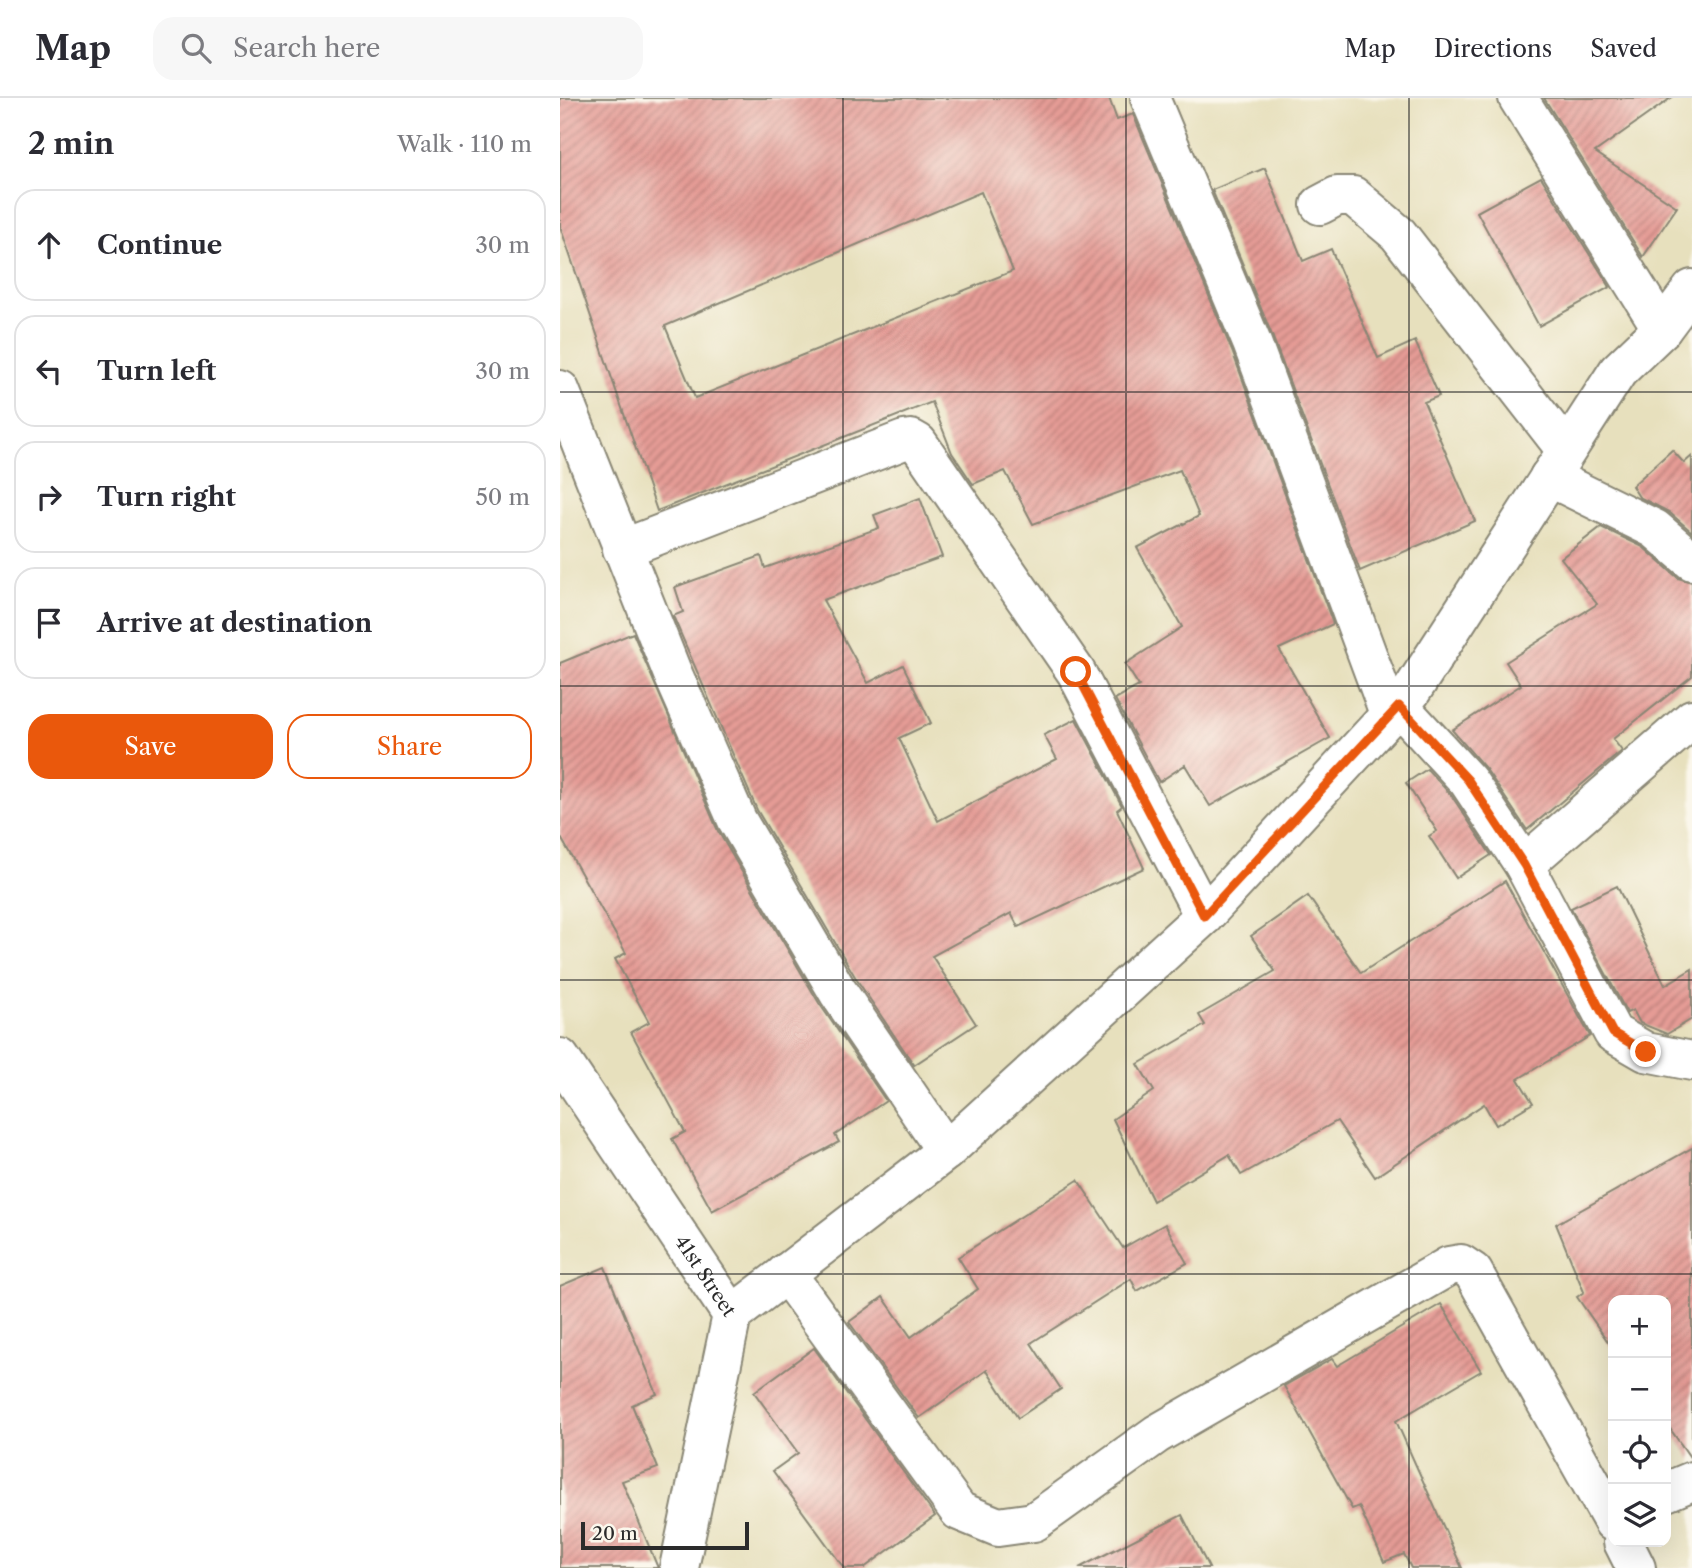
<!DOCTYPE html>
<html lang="en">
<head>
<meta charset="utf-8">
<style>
	:root { --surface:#fff; --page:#f7f7f7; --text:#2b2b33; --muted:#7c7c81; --line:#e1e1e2; --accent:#ea580c }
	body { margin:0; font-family:"Libre Caslon Text",serif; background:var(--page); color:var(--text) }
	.controls { position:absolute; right:21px; bottom:21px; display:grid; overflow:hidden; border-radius:14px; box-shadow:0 7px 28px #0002 }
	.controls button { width:63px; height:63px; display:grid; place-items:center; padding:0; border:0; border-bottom:2px solid var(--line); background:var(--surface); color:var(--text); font:35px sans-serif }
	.scale { position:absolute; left:21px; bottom:18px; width:168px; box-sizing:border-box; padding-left:7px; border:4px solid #2b2b2b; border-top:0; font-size:19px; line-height:24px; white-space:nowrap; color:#2b2b2b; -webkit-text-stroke:5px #fbf7ec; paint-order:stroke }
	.stop { position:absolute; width:21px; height:21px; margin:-16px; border:5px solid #ea580c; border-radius:50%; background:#fff }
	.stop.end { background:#ea580c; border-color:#fff; box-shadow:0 2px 7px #0008 }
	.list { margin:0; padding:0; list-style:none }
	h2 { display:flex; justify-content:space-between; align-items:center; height:91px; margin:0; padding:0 28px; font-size:30px }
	h2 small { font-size:23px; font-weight:400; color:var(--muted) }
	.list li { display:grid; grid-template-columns:46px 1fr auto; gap:21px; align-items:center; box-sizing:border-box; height:112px; margin:0 14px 14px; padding:0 14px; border:2px solid var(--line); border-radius:21px }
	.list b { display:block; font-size:26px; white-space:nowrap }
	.list em { font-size:23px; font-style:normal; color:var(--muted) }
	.actions { display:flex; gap:14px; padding:21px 28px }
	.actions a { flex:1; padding:16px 0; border:2px solid var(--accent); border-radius:21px; text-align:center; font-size:24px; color:var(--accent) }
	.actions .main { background:var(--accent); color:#fff }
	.icon { flex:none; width:38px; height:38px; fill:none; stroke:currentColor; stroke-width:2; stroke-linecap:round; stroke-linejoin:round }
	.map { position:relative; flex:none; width:1132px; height:1470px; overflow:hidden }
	header { display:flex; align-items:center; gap:42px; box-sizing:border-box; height:98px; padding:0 35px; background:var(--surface); border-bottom:2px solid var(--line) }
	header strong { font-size:33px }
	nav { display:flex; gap:38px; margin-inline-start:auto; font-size:24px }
	.search { width:490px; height:63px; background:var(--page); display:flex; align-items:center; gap:18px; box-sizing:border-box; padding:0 24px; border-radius:21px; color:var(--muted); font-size:26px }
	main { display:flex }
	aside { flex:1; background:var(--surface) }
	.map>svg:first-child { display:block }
	.building { fill:url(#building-hatch); fill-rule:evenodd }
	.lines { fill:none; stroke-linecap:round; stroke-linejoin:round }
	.minor-casing { stroke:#898674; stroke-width:42 }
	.major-casing { stroke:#898674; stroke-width:42 }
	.minor { stroke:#fff; stroke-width:38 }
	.major { stroke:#fff; stroke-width:38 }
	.route { stroke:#ea580c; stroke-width:9 }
	.grid { fill:none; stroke:#2b2b2b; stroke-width:2; stroke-opacity:0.55 }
	.labels { text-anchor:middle; stroke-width:5; stroke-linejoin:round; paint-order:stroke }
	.street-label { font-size:19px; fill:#2b2b2b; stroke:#fbf7ec }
</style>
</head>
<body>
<header>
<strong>Map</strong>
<div class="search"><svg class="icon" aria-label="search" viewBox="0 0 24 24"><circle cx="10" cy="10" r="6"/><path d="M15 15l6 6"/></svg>Search here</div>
<nav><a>Map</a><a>Directions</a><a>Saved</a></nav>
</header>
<main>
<aside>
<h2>2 min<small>Walk · 110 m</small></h2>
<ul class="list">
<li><svg class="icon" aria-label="ahead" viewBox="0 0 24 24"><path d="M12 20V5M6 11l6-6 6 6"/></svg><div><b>Continue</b></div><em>30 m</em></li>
<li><svg class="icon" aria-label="left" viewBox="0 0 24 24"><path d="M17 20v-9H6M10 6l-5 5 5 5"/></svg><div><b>Turn left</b></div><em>30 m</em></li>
<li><svg class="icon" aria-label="right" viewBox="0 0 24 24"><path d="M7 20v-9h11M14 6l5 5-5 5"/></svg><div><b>Turn right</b></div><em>50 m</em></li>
<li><svg class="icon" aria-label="arrive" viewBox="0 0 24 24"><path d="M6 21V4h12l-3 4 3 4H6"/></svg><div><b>Arrive at destination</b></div></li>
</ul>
<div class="actions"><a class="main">Save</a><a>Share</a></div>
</aside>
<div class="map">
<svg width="1132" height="1470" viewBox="0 0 1132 1470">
	<defs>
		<pattern id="building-hatch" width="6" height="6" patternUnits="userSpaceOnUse" patternTransform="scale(1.75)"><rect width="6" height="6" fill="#e59b95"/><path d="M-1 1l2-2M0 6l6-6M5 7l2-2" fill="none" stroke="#ba7f7a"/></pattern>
	</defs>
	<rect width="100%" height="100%" fill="#fbf7ec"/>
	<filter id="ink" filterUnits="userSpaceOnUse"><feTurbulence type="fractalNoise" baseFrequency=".0143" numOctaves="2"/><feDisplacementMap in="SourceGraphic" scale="14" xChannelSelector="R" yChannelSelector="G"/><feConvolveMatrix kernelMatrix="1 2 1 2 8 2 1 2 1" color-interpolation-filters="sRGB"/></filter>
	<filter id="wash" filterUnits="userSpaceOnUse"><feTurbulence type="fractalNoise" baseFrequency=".00686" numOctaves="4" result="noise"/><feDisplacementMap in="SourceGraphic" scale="28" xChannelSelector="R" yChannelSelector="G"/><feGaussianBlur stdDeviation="1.57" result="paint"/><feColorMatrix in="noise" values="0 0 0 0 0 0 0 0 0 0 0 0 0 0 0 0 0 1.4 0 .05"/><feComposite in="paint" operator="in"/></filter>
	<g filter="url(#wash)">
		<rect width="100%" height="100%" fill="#e7e0bd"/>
		<g id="blocks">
			<g class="building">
				<path d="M0,0H549L557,22L573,16L672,253L773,526L719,551L770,640L650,708L625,667L599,684L555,601L579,588L565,566L622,529L577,450L639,418L620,372L473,426L445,373L413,386L392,355L372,304L97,413L0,128ZM421,94L453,173L135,300L105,228Z"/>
				<polygon points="984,0 1111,0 1035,54 1117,109 1083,159"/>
				<polygon points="705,70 743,163 771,151 818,260 855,243 879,298 864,304 915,423 800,473 712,237 652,92"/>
				<polygon points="981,79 1050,189 979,228 917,114"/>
				<polygon points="1112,352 1124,365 1132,358 1132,434 1109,414 1079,399 1072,388"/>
				<polygon points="360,400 382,459 263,502 308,585 343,567 371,625 339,640 378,723 497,661 484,637 516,621 562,708 557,712 584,770 458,829 451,815 372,858 416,926 354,967 297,882 197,712 113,518 123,514 115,489 201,458 205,470 319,430 314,417"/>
				<polygon points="1041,429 1083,449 1118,480 1132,484 1132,578 1053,641 1062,653 967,732 926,671 892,632 961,587 946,564 1037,506 1001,460"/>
				<polygon points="73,535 158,733 259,905 326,1003 275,1037 279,1044 152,1113 112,1041 125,1034 71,934 89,924 55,861 66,855 0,738 0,565"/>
				<polygon points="867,671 891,697 931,757 896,780 869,738 877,733 846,685"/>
				<polygon points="945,783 1030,938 958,981 973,1005 936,1027 924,1006 815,1079 777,1023 681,1077 669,1057 593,1103 553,1021 594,993 578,966 645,927 639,917 715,873 691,838 748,798 801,875"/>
				<polygon points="1057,788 1105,887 1132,871 1132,921 1107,936 1080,925 1073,912 1067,915 1011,810"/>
				<polygon points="1132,1050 1132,1362 1106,1325 1106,1202 1053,1202 1053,1251 1017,1199 1024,1194 996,1126"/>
				<polygon points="518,1082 563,1150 605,1126 627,1165 577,1193 571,1181 471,1245 501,1291 458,1320 427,1272 359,1320 289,1224 323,1199 351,1239 418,1191 398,1159"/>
				<polygon points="45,1169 97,1296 72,1307 98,1370 62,1383 98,1470 0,1470 0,1188"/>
				<polygon points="881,1206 921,1273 836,1323 902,1470 851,1470 844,1456 824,1464 799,1408 792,1411 724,1288 772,1261 777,1268"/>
				<polygon points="254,1250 375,1418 304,1470 284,1470 213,1373 238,1355 194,1294"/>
				<polygon points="622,1417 649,1470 519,1470"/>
			</g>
		</g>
	</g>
	<g filter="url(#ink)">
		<use href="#blocks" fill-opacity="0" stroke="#898674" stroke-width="2"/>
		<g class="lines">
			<g class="minor-casing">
				<g id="minor">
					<polyline points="590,0 692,245 830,618"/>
					<polyline points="958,0 1102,231"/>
					<polyline points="760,107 777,98 793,98 838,136 1006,352"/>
					<polyline points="0,292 112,574 177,722 278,894 386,1053"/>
					<polyline points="989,379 1095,431 1132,463"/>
					<polyline points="62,451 344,342 351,341 358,345 516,574 644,818"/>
					<polyline points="839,608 908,683 964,767 1053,935 1086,954 1132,963"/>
					<polyline points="964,767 1132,621"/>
					<polyline points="226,1175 399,1413 438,1429 474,1424 597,1336 889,1168 901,1166 913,1174 1053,1424"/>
					<polyline points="172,1217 386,1053 644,818 851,594 1058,273 1102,231 1132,191"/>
					<polyline points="1106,1394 1132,1383"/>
					<polyline points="1063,1444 1076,1470"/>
				</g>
			</g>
			<g class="major-casing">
				<g id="major">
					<path id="s1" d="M0,960L172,1217L119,1470"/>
				</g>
			</g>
			<use href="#minor" class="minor"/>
			<use href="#major" class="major"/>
		</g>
	</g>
	<g class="lines" filter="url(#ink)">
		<polyline class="route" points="516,574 644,818 839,608 908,682 964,767 1053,935 1086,954"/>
	</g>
	<path class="grid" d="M283,0V1470M566,0V1470M849,0V1470M0,294H1132M0,588H1132M0,882H1132M0,1176H1132"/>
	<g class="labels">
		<g class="street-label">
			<text dy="7" stroke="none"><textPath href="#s1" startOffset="262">41st Street</textPath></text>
		</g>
	</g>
</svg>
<div class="controls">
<button>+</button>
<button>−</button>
<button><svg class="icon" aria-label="locate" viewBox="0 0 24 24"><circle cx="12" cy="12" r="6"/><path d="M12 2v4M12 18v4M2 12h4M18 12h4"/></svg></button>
<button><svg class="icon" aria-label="layers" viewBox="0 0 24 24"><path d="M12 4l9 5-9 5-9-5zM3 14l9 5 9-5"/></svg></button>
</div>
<div class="scale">20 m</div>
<div class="stop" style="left:516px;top:574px"></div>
<div class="stop end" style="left:1086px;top:954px"></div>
</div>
</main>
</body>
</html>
